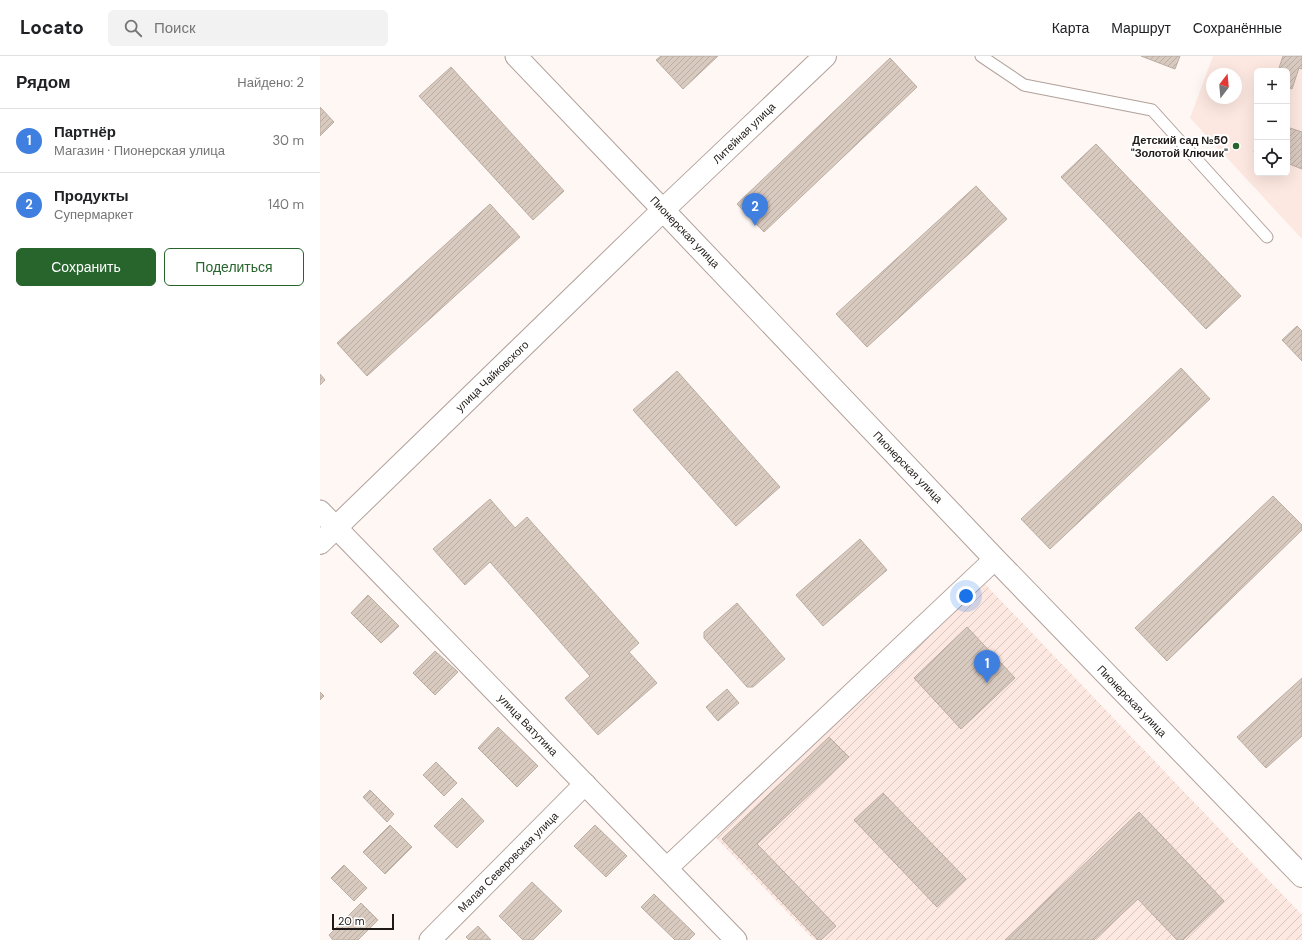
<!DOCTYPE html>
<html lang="ru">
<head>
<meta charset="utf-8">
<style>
	:root { --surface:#fff; --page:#f2f2f2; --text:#202124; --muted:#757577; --line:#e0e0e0; --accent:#27652d }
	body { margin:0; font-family:"DM Sans",sans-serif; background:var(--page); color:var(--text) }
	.controls { position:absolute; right:12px; top:12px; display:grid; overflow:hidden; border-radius:6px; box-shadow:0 4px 16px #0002 }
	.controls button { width:36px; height:36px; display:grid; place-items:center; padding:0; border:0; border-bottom:1px solid var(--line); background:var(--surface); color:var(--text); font:20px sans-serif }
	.compass { position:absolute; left:886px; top:12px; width:36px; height:36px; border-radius:50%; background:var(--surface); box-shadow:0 4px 16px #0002; rotate:16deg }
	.scale { position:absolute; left:12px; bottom:10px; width:62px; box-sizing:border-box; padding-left:4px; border:2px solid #1f1917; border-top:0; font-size:11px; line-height:14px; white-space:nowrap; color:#1f1917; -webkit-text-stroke:3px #fff; paint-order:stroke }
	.you { position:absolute; left:646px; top:540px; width:14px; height:14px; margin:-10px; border:3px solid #fff; border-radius:50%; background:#1a73e8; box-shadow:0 0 0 6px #1a73e833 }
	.badge { display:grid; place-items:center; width:26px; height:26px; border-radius:50%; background:var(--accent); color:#fff; font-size:13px; font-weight:700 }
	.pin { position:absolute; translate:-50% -33px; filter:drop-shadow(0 1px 2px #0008) }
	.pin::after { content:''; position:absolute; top:21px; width:14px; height:12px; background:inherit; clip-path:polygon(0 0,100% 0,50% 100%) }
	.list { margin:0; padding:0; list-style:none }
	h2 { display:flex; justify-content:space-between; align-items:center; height:52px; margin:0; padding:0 16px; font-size:17px }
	h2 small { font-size:13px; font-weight:400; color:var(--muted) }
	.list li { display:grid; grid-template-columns:26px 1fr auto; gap:12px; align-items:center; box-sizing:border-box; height:64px; padding:0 16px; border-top:1px solid var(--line) }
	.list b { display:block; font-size:15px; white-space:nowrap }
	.list p { margin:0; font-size:13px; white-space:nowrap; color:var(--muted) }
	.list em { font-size:13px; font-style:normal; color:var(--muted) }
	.actions { display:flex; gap:8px; padding:12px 16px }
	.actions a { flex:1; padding:9px 0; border:1px solid var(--accent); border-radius:6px; text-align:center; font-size:14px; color:var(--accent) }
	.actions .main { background:var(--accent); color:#fff }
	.icon { flex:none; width:22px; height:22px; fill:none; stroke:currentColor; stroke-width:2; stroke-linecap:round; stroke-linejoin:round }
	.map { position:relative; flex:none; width:982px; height:884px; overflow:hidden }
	header { display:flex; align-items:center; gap:24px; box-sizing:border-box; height:56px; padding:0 20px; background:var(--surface); border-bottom:1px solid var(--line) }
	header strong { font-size:19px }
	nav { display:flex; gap:22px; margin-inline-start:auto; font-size:14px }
	.search { width:280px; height:36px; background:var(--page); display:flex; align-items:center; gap:10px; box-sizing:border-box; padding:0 14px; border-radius:6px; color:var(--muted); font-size:15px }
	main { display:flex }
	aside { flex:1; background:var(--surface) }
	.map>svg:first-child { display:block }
	.built { fill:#fde8e1; fill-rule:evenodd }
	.industrial { fill:url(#industrial-furrows) }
	.building { fill:url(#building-hatch); stroke:#bbada2 }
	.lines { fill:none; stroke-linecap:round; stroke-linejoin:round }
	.service-casing { stroke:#b1a09a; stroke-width:13 }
	.minor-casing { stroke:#b1a09a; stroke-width:23 }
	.tertiary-casing { stroke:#b1a09a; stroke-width:24 }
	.service { stroke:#fff; stroke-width:11 }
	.minor { stroke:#fff; stroke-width:21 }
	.tertiary { stroke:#fff; stroke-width:22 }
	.poi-dot { fill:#27652d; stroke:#fff; stroke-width:1.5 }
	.labels { text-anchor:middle; stroke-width:4; stroke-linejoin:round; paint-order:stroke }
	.street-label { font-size:11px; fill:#1f1917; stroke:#fff }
	.poi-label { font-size:11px; font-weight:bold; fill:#1f1917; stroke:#fff; text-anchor:end }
</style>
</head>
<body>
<header>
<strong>Locato</strong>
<div class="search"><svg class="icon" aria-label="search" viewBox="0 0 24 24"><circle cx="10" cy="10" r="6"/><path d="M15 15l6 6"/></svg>Поиск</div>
<nav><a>Карта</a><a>Маршрут</a><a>Сохранённые</a></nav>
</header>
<main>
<aside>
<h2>Рядом<small>Найдено: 2</small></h2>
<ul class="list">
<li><span class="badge" style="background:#3f7fe0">1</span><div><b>Партнёр</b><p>Магазин · Пионерская улица</p></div><em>30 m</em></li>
<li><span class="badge" style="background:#3f7fe0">2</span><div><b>Продукты</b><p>Супермаркет</p></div><em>140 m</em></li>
</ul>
<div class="actions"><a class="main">Сохранить</a><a>Поделиться</a></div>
</aside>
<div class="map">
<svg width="982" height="884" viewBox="0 0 982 884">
	<defs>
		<pattern id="industrial-furrows" width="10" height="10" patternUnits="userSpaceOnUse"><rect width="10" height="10" fill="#fde8e1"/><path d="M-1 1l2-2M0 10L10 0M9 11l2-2" fill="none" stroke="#d8c6c0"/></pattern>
		<pattern id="building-hatch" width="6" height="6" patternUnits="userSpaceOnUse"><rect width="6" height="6" fill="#d9cac0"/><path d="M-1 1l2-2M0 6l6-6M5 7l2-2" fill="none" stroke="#baada4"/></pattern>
	</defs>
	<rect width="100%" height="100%" fill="#fef7f4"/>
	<path class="built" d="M893,0H982V183L870,62ZM937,15H967V117H937ZM892,18H916V42H892Z"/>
	<polygon class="industrial" points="665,528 982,859 982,884 494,884 396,782"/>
	<g class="building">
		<polygon points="341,0 398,0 363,33 336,4"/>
		<polygon points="821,0 860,0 855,13"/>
		<polygon points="963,0 982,0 982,13 979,12 972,33 967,31 967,15 958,15"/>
		<polygon points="570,2 597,31 444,176 417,148"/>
		<polygon points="131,11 244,135 213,164 99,40"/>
		<polygon points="0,51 14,66 0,80"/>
		<polygon points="967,71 982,76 982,113 967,107"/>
		<polygon points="937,87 937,97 934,96"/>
		<polygon points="776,88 921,240 886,273 741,121"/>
		<polygon points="656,130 687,163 547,291 516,258"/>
		<polygon points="170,148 200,181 47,320 17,287"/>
		<polygon points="977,270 982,275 982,305 962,284"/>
		<polygon points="861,312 890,343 730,493 701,463"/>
		<polygon points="357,315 460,431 416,470 313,354"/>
		<polygon points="0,318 5,324 0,329"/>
		<polygon points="953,440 982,469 982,474 847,605 815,572"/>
		<polygon points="170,443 195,472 207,461 319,587 309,596 337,627 278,679 245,642 270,620 170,506 145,529 113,493"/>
		<polygon points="540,483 567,514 503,570 476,539"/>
		<polygon points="48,539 79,570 61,587 31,557"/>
		<polygon points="417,547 465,603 433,631 427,631 384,582 384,576"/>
		<polygon points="647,571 695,622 641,673 594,622"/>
		<polygon points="115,595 138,616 115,639 93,617"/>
		<polygon points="982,622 982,680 946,712 917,681"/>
		<polygon points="407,633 419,647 398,665 386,651"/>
		<polygon points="0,636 4,640 0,644"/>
		<polygon points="178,671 218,710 197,731 158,692"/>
		<polygon points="509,681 529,701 437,788 516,870 501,884 498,884 402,783"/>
		<polygon points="116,706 137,727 124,740 103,719"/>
		<polygon points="50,734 74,758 67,766 43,741"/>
		<polygon points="563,737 646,823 617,851 534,764"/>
		<polygon points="142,742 164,765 137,792 114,770"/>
		<polygon points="819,756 904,845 863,884 857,884 818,843 774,884 685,884"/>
		<polygon points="70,769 92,791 65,818 43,796"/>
		<polygon points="275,769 307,800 286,821 254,790"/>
		<polygon points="24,809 47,832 34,845 11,822"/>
		<polygon points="212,826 242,855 213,884 203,884 179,860"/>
		<polygon points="334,838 375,878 369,884 355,884 321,851"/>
		<polygon points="41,847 58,864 38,884 13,884 9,879"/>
		<polygon points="158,870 171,884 149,884 146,881"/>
	</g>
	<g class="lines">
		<g class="service-casing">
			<polyline id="service" points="661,0 704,29 832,54 947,181"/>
		</g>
		<g class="minor-casing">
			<g id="minor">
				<polyline points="196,0 343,154"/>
				<polyline points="0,455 416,884"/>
				<polyline points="347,812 675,503"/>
				<polyline points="110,884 265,728"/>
			</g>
		</g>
		<g class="tertiary-casing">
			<g id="tertiary">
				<polyline points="343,154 675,503 982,820"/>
				<polyline points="0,487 343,154 505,0"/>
			</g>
		</g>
		<use href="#service" class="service"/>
		<use href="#minor" class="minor"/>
		<use href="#tertiary" class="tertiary"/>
	</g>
	<circle class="poi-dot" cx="916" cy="90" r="4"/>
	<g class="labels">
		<g class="street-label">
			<text transform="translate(424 77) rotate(-44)" y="4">Литейная улица</text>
			<text transform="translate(365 176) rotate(46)" y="4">Пионерская улица</text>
			<text transform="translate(172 320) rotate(-44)" y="4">улица Чайковского</text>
			<text transform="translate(588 411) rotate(46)" y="4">Пионерская улица</text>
			<text transform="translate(812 645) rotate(46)" y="4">Пионерская улица</text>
			<text transform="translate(208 669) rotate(46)" y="4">улица Ватутина</text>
			<text transform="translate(188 806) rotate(-45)" y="4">Малая Северовская улица</text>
		</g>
		<g class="poi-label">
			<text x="908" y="88">Детский сад №50<tspan x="908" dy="13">"Золотой Ключик"</tspan></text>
		</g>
	</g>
</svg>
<div class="controls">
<button>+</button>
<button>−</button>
<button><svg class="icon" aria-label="locate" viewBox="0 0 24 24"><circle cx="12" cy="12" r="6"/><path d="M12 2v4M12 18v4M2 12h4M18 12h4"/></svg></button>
</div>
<svg class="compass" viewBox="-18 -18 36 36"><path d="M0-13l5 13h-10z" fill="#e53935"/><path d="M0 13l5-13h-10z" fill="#757577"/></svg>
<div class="scale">20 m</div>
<div class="you"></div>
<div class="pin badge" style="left:667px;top:627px;background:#3f7fe0">1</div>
<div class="pin badge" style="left:435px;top:170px;background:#3f7fe0">2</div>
</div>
</main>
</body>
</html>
